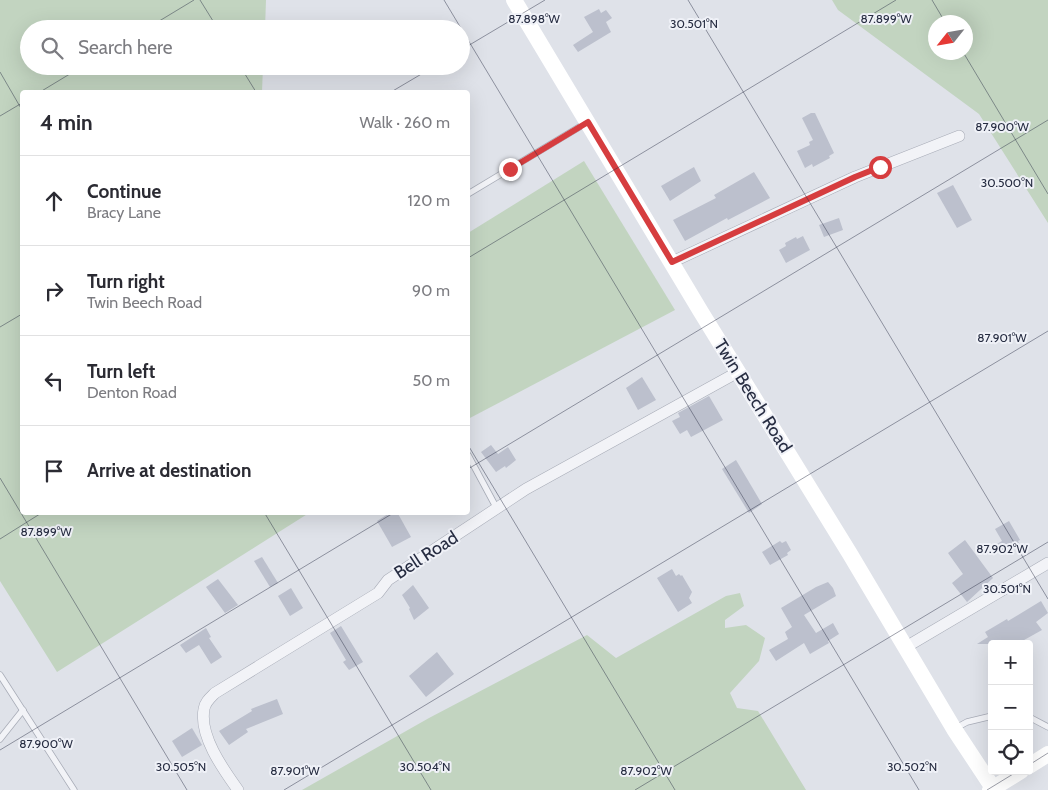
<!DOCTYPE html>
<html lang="en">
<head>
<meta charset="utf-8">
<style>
	:root { --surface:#fff; --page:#f2f2f3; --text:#2b2b33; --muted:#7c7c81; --line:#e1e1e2 }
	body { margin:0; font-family:Cabin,sans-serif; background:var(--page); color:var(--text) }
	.controls { position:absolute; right:15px; bottom:15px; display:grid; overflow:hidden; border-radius:5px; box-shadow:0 5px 20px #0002 }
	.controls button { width:45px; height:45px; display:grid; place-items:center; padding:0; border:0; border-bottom:1px solid var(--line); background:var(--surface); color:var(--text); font:25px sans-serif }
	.compass { position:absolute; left:928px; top:15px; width:45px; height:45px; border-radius:50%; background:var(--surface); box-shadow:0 5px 20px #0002; rotate:239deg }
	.stop { position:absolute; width:15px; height:15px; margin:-11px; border:4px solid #d63d3f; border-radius:50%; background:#fff }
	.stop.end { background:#d63d3f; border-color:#fff; box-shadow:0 1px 5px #0008 }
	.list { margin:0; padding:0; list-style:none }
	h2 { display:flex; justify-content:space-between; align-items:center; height:65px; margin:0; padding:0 20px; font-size:21px }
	h2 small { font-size:16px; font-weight:400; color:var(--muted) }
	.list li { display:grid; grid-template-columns:32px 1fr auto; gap:15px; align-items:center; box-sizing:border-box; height:90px; padding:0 20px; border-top:1px solid var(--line) }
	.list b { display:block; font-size:19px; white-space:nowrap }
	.list p { margin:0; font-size:16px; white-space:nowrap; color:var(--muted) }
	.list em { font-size:16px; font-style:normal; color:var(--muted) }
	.icon { flex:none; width:28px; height:28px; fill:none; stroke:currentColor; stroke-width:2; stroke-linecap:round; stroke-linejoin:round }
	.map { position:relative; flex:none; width:1048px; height:790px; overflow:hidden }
	.search { position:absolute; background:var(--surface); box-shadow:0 5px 20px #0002; left:20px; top:20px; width:450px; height:55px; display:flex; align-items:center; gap:12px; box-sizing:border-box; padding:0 18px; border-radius:28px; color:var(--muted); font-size:19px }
	.panel { position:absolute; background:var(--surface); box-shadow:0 5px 20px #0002; left:20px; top:90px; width:450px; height:425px; border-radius:5px }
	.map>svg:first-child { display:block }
	.green { fill:#c2d4c0; fill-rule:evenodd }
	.building { fill:#bcc0cd }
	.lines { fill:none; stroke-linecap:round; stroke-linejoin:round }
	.lane-casing { stroke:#a8acb7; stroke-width:7 }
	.street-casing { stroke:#a8acb7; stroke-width:12 }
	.lane { stroke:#f2f3f7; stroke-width:5.5 }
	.street { stroke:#f2f3f7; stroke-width:11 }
	.secondary { stroke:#fff; stroke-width:16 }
	.route { stroke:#d63d3f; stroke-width:6 }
	.ticks { fill:none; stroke:#272d42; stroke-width:1; stroke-opacity:0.45 }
	.labels { text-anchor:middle; stroke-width:4; stroke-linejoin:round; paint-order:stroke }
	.street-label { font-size:18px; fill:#272d42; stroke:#eff1f7 }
	.ticks-label { font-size:12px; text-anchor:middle; fill:#272d42; stroke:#eff1f7; stroke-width:4; stroke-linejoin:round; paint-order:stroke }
</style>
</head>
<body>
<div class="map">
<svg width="1048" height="790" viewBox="0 0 1048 790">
	<rect width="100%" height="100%" fill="#dfe2e9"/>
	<g class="green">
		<polygon points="0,0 266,0 265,29 29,29 29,66 263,66 262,92 22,92 22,512 309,513 57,672 0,581"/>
		<path d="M832,0H1048V223L979,114L838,10ZM966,22V52H936V22Z"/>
		<polygon points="584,161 675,310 468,419 468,233"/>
		<polygon points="740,593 744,606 725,620 725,628 746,625 765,638 759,661 730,693 737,708 758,711 806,790 302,790 429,718 587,635 616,658 726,596"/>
	</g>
	<g class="building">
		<polygon points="599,9 601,13 606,10 612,18 606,22 611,32 578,52 573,45 593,32 584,17"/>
		<polygon points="811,113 815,113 834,153 829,156 830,158 813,167 812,164 805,168 797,151 810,145 809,142 813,140 802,118"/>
		<polygon points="694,167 701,181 670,201 661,186"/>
		<polygon points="754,172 770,198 728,220 727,218 685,241 673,220 716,198 714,195"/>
		<polygon points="953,185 972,220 957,228 937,193"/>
		<polygon points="839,218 843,230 824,237 819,225"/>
		<polygon points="803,236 810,250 786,263 779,250 786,246 785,243 796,237 797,239"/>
		<polygon points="642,377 656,400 638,410 626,388"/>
		<polygon points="709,396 723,420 691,437 687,430 680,434 672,421 680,417 678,413"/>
		<polygon points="491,445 498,454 508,447 516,460 506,468 505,466 496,472 481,452"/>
		<polygon points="736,460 762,504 749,513 722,469"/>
		<polygon points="391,512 397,512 411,537 392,547 377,521"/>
		<polygon points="1009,521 1020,540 1018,541 1020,545 1003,555 997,544 1002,541 995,529"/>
		<polygon points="965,540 993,578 967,602 952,583 963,574 948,553"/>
		<polygon points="780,541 782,543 786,541 791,550 787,553 788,555 770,565 762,552"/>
		<polygon points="262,557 278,583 270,587 254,561"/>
		<polygon points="672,569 676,576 679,574 681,576 682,575 692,592 689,598 692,603 678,612 657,578"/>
		<polygon points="218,579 238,605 225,613 206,587"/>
		<polygon points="828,582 833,588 836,596 804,615 816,633 833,623 839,634 828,641 829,643 810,654 804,643 776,661 769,650 788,639 785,632 792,627 781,608 816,587"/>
		<polygon points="413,585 429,608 414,620 409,609 410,608 402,595"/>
		<polygon points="291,588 303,608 290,616 278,596"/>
		<polygon points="1041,601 1048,613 1036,622 1042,630 1017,644 977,644 988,637 985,632 1007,619 1008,621"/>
		<polygon points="341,626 363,662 349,670 343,662 346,660 330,633"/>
		<polygon points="206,628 211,637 209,638 222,657 211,664 199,645 186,653 180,645"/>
		<polygon points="437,652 454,674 426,697 409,676"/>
		<polygon points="277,699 283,714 246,729 248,732 229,745 219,731 252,711 251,709"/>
		<polygon points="192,728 202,745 182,757 172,741"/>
	</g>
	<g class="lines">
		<g class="lane-casing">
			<g id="lane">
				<polyline points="468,194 586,123"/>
				<polyline points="468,455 496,507"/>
				<polyline points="0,675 74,790"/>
				<polyline points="1029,717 1048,727"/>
				<polyline points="956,728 967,722 992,716"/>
				<polyline points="0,739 23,710"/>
			</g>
		</g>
		<g class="street-casing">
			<g id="street">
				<polyline points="672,262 855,177 959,136"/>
				<polyline points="906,647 1048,563"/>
				<path d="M238,790C223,769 199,736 204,709C205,702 210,698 215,693L378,593L388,580L526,489L738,372"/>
			</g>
		</g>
		<use href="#lane" class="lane"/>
		<use href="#street" class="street"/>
		<g class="secondary">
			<polyline points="514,0 701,312 850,554 954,729 993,788"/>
			<polyline points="1029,766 1048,754"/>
			<polyline points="990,790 1021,771"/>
		</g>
	</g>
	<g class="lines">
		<polyline class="route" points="510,169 588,122 672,262 855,177 880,167"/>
	</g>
	<path class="ticks" d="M200,0L218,29M444,0L919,790M688,0L1048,599M932,0L945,22M146,29L194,0M461,50L545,0M963,52L1048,194M240,66L256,92M0,72L22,110M40,92L83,66M391,92L435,66M0,116L22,103M468,258L896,0M0,327L22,314M468,445L675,790M468,469L1048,120M0,478L187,790M264,512L431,790M0,539L43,512M0,750L395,512M1029,765L1048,753M284,790L1048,331M635,790L1048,542M987,790L1018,771"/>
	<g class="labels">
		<g class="street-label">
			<text transform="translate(753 396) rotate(58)" y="6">Twin Beech Road</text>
			<text transform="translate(426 555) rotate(-33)" y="6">Bell Road</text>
		</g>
	</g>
	<g class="ticks-label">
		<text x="534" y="23">87.898°W</text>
		<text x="886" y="23">87.899°W</text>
		<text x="694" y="28">30.501°N</text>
		<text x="1002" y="131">87.900°W</text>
		<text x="1007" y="187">30.500°N</text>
		<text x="1002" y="342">87.901°W</text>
		<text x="46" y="536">87.899°W</text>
		<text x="1002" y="553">87.902°W</text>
		<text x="1007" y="593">30.501°N</text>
		<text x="46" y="748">87.900°W</text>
		<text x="181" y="771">30.505°N</text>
		<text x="425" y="771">30.504°N</text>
		<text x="912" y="771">30.502°N</text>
		<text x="295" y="775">87.901°W</text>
		<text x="646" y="775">87.902°W</text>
	</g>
</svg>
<div class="controls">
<button>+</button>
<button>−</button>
<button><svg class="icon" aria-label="locate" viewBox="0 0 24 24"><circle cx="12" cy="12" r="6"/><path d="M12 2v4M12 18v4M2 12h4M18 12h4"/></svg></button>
</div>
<svg class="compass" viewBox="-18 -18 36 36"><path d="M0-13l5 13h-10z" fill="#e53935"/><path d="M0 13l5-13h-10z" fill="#7c7c81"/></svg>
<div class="stop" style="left:880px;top:167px"></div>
<div class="stop end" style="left:510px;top:169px"></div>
<div class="search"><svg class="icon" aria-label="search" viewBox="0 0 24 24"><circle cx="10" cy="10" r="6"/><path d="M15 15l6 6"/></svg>Search here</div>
<section class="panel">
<h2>4 min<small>Walk · 260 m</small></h2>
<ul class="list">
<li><svg class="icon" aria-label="ahead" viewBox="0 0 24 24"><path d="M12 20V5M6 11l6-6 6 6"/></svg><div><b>Continue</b><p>Bracy Lane</p></div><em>120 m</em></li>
<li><svg class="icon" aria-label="right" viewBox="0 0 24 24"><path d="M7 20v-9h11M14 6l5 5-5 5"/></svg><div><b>Turn right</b><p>Twin Beech Road</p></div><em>90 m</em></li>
<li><svg class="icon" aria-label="left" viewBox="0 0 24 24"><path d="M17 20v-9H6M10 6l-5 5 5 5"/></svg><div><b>Turn left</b><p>Denton Road</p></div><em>50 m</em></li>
<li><svg class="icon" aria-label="arrive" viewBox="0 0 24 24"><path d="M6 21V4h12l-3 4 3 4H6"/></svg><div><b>Arrive at destination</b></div></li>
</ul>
</section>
</div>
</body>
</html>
